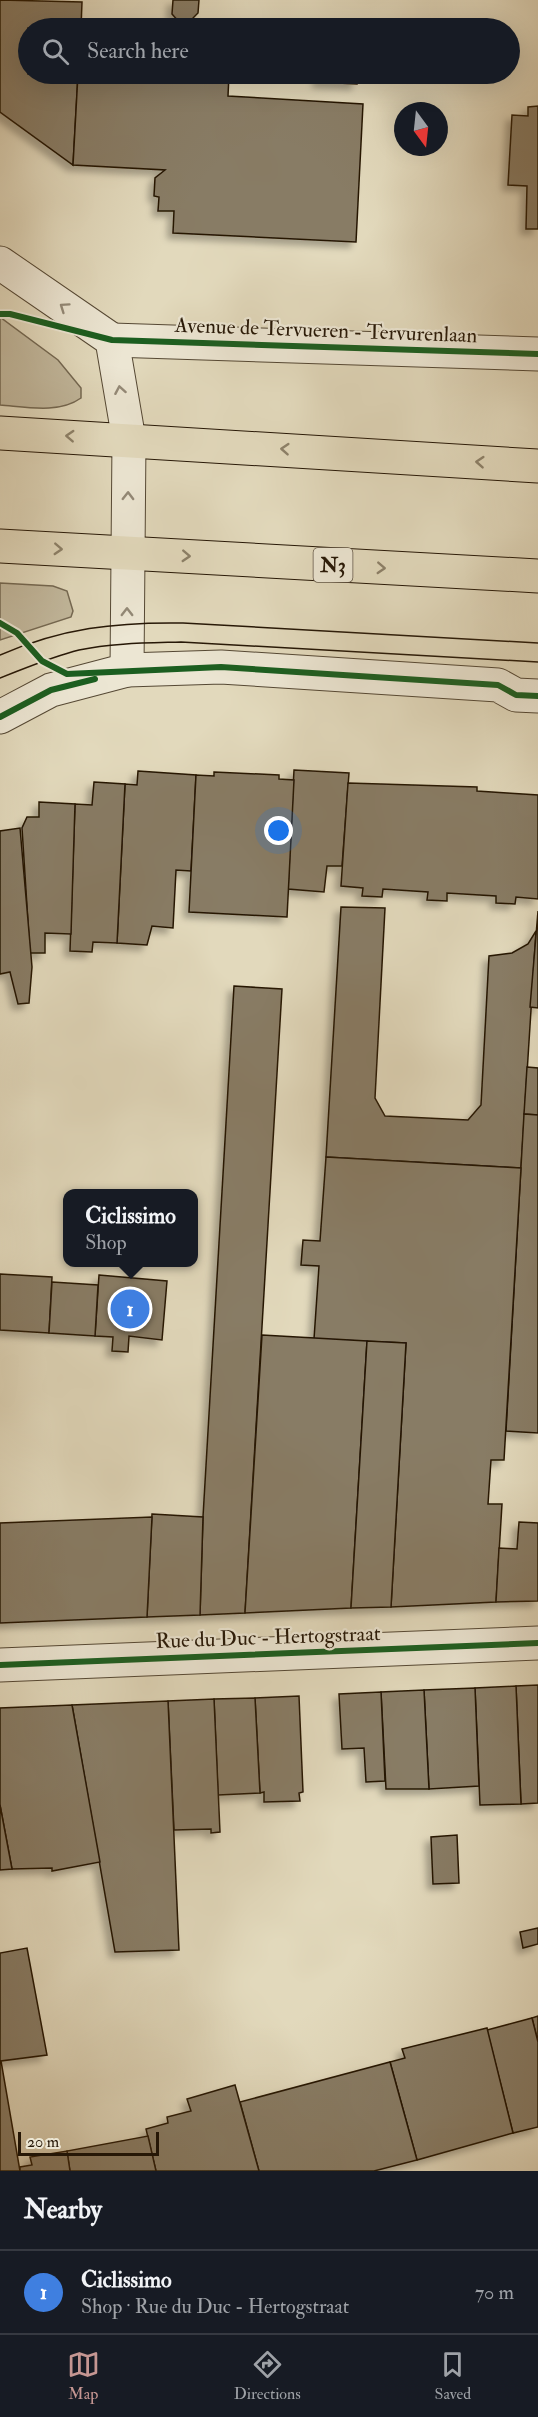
<!DOCTYPE html>
<html lang="en">
<head>
<meta charset="utf-8">
<style>
	:root { --surface:#171b24; --page:#242831; --text:#f1f3f6; --muted:#9ea1a6; --line:#363941; --accent:#c59692 }
	body { margin:0; font-family:"IM FELL Double Pica",serif; background:var(--page); color:var(--text) }
	.compass { position:absolute; left:394px; top:102px; width:54px; height:54px; border-radius:50%; background:var(--surface); box-shadow:0 6px 24px #0002; rotate:165deg }
	.scale { position:absolute; left:18px; bottom:15px; width:141px; box-sizing:border-box; padding-left:6px; border:3px solid #261706; border-top:0; font-size:16px; line-height:21px; white-space:nowrap; color:#261706; -webkit-text-stroke:4px #ece6d3; paint-order:stroke }
	.you { position:absolute; left:279px; top:831px; width:21px; height:21px; margin:-15px; border:4px solid #fff; border-radius:50%; background:#1a73e8; box-shadow:0 0 0 9px #1a73e833 }
	.badge { display:grid; place-items:center; width:39px; height:39px; border-radius:50%; background:var(--accent); color:#fff; font-size:20px; font-weight:700 }
	.pin { position:absolute; translate:-50% -50%; border:3px solid #fff; box-shadow:0 2px 6px #0006 }
	.popup { position:absolute; left:63px; top:1189px; width:135px; height:78px; box-sizing:border-box; display:grid; place-content:center; border-radius:12px; background:var(--surface); filter:drop-shadow(0 2px 4px #0005); font-size:20px; white-space:nowrap; color:var(--muted) }
	.popup b { font-size:22px; color:var(--text) }
	.popup::after { content:''; position:absolute; left:50%; top:100%; margin-left:-12px; border:12px solid transparent; border-top-color:var(--surface) }
	.list { margin:0; padding:0; list-style:none }
	h2 { display:flex; justify-content:space-between; align-items:center; height:78px; margin:0; padding:0 24px; font-size:26px }
	h2 small { font-size:20px; font-weight:400; color:var(--muted) }
	.list li { display:grid; grid-template-columns:39px 1fr auto; gap:18px; align-items:center; box-sizing:border-box; height:84px; padding:0 24px; border-top:2px solid var(--line) }
	.list b { display:block; font-size:22px; white-space:nowrap }
	.list p { margin:0; font-size:20px; white-space:nowrap; color:var(--muted) }
	.list em { font-size:20px; font-style:normal; color:var(--muted) }
	.icon { flex:none; width:33px; height:33px; fill:none; stroke:currentColor; stroke-width:2; stroke-linecap:round; stroke-linejoin:round }
	.map { position:relative; flex:none; width:538px; height:2171px; overflow:hidden }
	.search { position:absolute; background:var(--surface); box-shadow:0 6px 24px #0002; left:18px; right:18px; top:18px; height:66px; display:flex; align-items:center; gap:15px; box-sizing:border-box; padding:0 21px; border-radius:33px; color:var(--muted); font-size:22px }
	.sheet { height:162px; background:var(--surface) }
	nav { display:flex; justify-content:space-around; align-items:center; box-sizing:border-box; height:84px; border-top:2px solid var(--line); background:var(--surface); font-size:16px; color:var(--muted) }
	nav a { display:grid; justify-items:center; gap:3px }
	nav .on { color:var(--accent) }
	.map>svg:first-child { display:block }
	.green { fill:#c2b89d; stroke:#746852; stroke-width:1.5 }
	.building { fill:#887c65; stroke:#261706; stroke-width:1.5; filter:url(#shadow) }
	.lines { fill:none; stroke-linecap:round; stroke-linejoin:round }
	.minor-casing { stroke:#554834; stroke-width:35 }
	.tertiary-casing { stroke:#554834; stroke-width:35 }
	.primary-casing { stroke:#261706; stroke-width:35 }
	.minor { stroke:#ece6d3; stroke-width:33 }
	.tertiary { stroke:#ece6d3; stroke-width:33 }
	.primary { stroke:#e2d9bc; stroke-width:33 }
	.tram { stroke:#261706; stroke-width:1.5 }
	.cycleway-casing { stroke:#ece6d3; stroke-width:10 }
	.cycleway { stroke:#1b5e20; stroke-width:6 }
	.oneway { stroke:#938977 }
	.oneway2 { stroke:#8d826a }
	.labels { text-anchor:middle; stroke-width:4.5; stroke-linejoin:round; paint-order:stroke }
	.shield { fill:#ece6d3; stroke:#615544; stroke-width:1.5 }
	.shield-label { font-size:20px; font-weight:bold; fill:#261706 }
	.street-label { font-size:21px; fill:#261706; stroke:#ece6d3 }
</style>
</head>
<body>
<div class="map">
<svg width="538" height="2171" viewBox="0 0 538 2171">
	<defs>
		<filter id="shadow"><feDropShadow dx="-5.5" dy="5.5" stdDeviation="3" flood-color="#0004"/></filter>
	</defs>
	<rect width="100%" height="100%" fill="#e2d9bc"/>
	<filter id="stains"><feTurbulence type="fractalNoise" baseFrequency=".00333" numOctaves="4"/><feColorMatrix values="0 0 0 0 .2 0 0 0 0 .09 0 0 0 0 .02 0 0 0 .5 -.17"/></filter>
	<radialGradient id="worn" r=".72"><stop offset=".6" stop-color="#630" stop-opacity="0"/><stop offset="1" stop-color="#630" stop-opacity=".3"/></radialGradient>
	<g class="green">
		<path d="M0,317L58,360L81,388V398C59,414 26,407 0,405Z"/>
		<polygon points="0,583 53,586 67,591 73,611 71,617 0,640"/>
	</g>
	<g class="building">
		<polygon points="0,0 82,2 81,28 28,28 28,74 78,74 73,165 0,112"/>
		<polygon points="173,0 199,0 198,13 193,18 192,28 180,28 180,23 172,14"/>
		<polygon points="81,25 152,28 81,28"/>
		<polygon points="78,74 229,74 228,96 363,104 356,242 173,233 174,211 158,211 159,197 154,196 155,178 165,170 73,165"/>
		<polygon points="319,74 357,74 357,84 318,82"/>
		<polygon points="538,106 538,229 526,229 527,186 508,185 512,115 528,116 528,107"/>
		<polygon points="294,770 349,773 342,866 327,866 324,892 288,889"/>
		<polygon points="138,771 196,775 191,871 176,870 173,928 152,926 147,945 117,943 125,784 137,785"/>
		<polygon points="214,772 279,775 279,779 294,780 287,917 189,912 196,775 214,776"/>
		<polygon points="94,782 125,784 117,943 93,942 92,952 70,951 75,804 92,805"/>
		<polygon points="348,783 477,787 477,791 538,795 538,899 516,897 515,904 496,903 496,896 447,893 447,901 427,900 428,892 383,889 382,897 362,896 363,888 341,886"/>
		<polygon points="39,802 75,804 71,934 45,933 45,953 30,953 22,828 27,817 39,817"/>
		<polygon points="20,828 32,967 29,1003 18,1004 10,972 0,974 0,831"/>
		<polygon points="341,907 385,908 375,1098 385,1116 468,1120 481,1105 489,956 512,953 528,944 536,931 521,1168 326,1157"/>
		<polygon points="538,911 538,1008 530,1007"/>
		<polygon points="234,986 282,989 245,1613 200,1615 203,1517"/>
		<polygon points="527,1067 538,1068 538,1115 524,1114"/>
		<polygon points="524,1114 538,1115 538,1433 506,1431"/>
		<polygon points="326,1157 521,1168 504,1460 491,1460 488,1504 502,1504 496,1602 391,1607 406,1343 314,1339 319,1266 301,1265 303,1240 320,1241"/>
		<polygon points="0,1274 52,1277 49,1333 0,1330"/>
		<polygon points="99,1275 167,1281 162,1340 129,1336 128,1352 112,1351 113,1337 95,1336"/>
		<polygon points="52,1282 98,1285 95,1336 49,1333"/>
		<polygon points="262,1335 367,1341 351,1608 245,1613"/>
		<polygon points="367,1341 406,1343 391,1607 351,1608"/>
		<polygon points="152,1514 203,1517 200,1615 147,1617"/>
		<polygon points="152,1517 147,1617 0,1623 0,1523"/>
		<polygon points="519,1522 538,1523 538,1601 496,1602 499,1548 517,1549"/>
		<polygon points="538,1685 538,1803 521,1804 516,1686"/>
		<polygon points="516,1686 521,1804 480,1805 475,1688"/>
		<polygon points="475,1688 479,1786 429,1789 424,1690"/>
		<polygon points="424,1690 429,1789 386,1789 381,1692"/>
		<polygon points="381,1692 385,1781 366,1782 364,1748 342,1749 339,1694"/>
		<polygon points="299,1696 303,1792 299,1793 300,1801 264,1802 264,1792 260,1793 255,1698"/>
		<polygon points="255,1698 260,1793 218,1795 214,1699"/>
		<polygon points="214,1699 220,1832 211,1833 211,1829 174,1830 168,1701"/>
		<polygon points="168,1701 179,1950 115,1952 72,1705"/>
		<polygon points="72,1705 100,1862 52,1871 52,1868 12,1869 0,1805 0,1708"/>
		<polygon points="0,1805 12,1869 0,1870"/>
		<polygon points="457,1835 459,1883 433,1884 431,1837"/>
		<polygon points="538,1928 538,1944 523,1948 520,1932"/>
		<polygon points="27,1948 47,2055 1,2061 20,2171 0,2171 0,1953"/>
		<polygon points="538,2016 538,2042 532,2018"/>
		<polygon points="532,2018 538,2042 538,2127 513,2133 487,2030"/>
		<polygon points="487,2028 513,2133 417,2160 390,2062 405,2058 402,2049"/>
		<polygon points="390,2062 417,2160 374,2171 259,2171 240,2102"/>
		<polygon points="235,2085 259,2171 156,2171 146,2129 168,2123 167,2117 191,2111 187,2099"/>
		<polygon points="148,2136 156,2171 70,2171 67,2151"/>
		<polygon points="67,2151 70,2171 20,2171 20,2167 32,2165 30,2157"/>
	</g>
	<g class="lines">
		<g class="minor-casing">
			<g id="minor">
				<polyline points="112,340 538,354"/>
				<polyline points="127,670 221,667 498,685 516,695 538,696"/>
				<polyline points="0,1665 538,1643"/>
			</g>
		</g>
		<g class="tertiary-casing">
			<polyline id="tertiary" points="0,263 112,340 129,440 127,670 51,690 0,717"/>
		</g>
		<g class="primary-casing">
			<g id="primary">
				<polyline points="0,433 538,466"/>
				<polyline points="0,546 538,576"/>
			</g>
		</g>
		<use href="#minor" class="minor"/>
		<use href="#tertiary" class="tertiary"/>
		<use href="#primary" class="primary"/>
		<g class="tram">
			<path d="M0,655C62,628 115,622 183,623L538,643"/>
			<path d="M0,678C26,668 51,657 79,650C112,643 147,643 181,642L538,662"/>
		</g>
		<g class="cycleway-casing">
			<g id="cycleway">
				<polyline points="0,314 10,314 112,340 538,354"/>
				<polyline points="0,623 17,633 42,661 67,674 221,667 498,685 516,695 538,696"/>
				<polyline points="0,717 51,690 95,679"/>
				<polyline points="0,1665 538,1643"/>
			</g>
		</g>
		<use href="#cycleway" class="cycleway"/>
	</g>
	<defs><path id="oneway-chevron" d="M-2-3.5L2.5 0L-2 3.5" fill="none" stroke-width="1.6" stroke-linecap="round" stroke-linejoin="round" transform="scale(1.5)"/></defs>
	<g class="oneway">
		<use href="#oneway-chevron" transform="translate(64 307) rotate(-145)"/>
		<use href="#oneway-chevron" transform="translate(120 390) rotate(-100)"/>
		<use href="#oneway-chevron" transform="translate(128 496) rotate(-89)"/>
		<use href="#oneway-chevron" transform="translate(127 612) rotate(-90)"/>
	</g>
	<g class="oneway2">
		<use href="#oneway-chevron" transform="translate(70 436) rotate(-177)"/>
		<use href="#oneway-chevron" transform="translate(285 449) rotate(-176)"/>
		<use href="#oneway-chevron" transform="translate(480 462) rotate(-176)"/>
		<use href="#oneway-chevron" transform="translate(58 549) rotate(3)"/>
		<use href="#oneway-chevron" transform="translate(186 556) rotate(3)"/>
		<use href="#oneway-chevron" transform="translate(381 568) rotate(3)"/>
	</g>
	<g class="labels">
		<rect class="shield" x="313.5" y="548" width="39" height="34" rx="4.5"/>
		<g class="shield-label">
			<text x="333" y="572">N3</text>
		</g>
		<g class="street-label">
			<text transform="translate(326 330) rotate(2)" y="7">Avenue de Tervueren - Tervurenlaan</text>
			<text transform="translate(268 1637) rotate(-2)" y="7">Rue du Duc - Hertogstraat</text>
		</g>
	</g>
	<rect width="100%" height="100%" filter="url(#stains)"/>
	<rect width="100%" height="100%" fill="url(#worn)"/>
</svg>
<svg class="compass" viewBox="-18 -18 36 36"><path d="M0-13l5 13h-10z" fill="#e53935"/><path d="M0 13l5-13h-10z" fill="#9ea1a6"/></svg>
<div class="scale">20 m</div>
<div class="you"></div>
<div class="pin badge" style="left:130px;top:1309px;background:#3f7fe0">1</div>
<div class="popup"><b>Ciclissimo</b>Shop</div>
<div class="search"><svg class="icon" aria-label="search" viewBox="0 0 24 24"><circle cx="10" cy="10" r="6"/><path d="M15 15l6 6"/></svg>Search here</div>
</div>
<section class="sheet">
<h2>Nearby<small></small></h2>
<ul class="list">
<li><span class="badge" style="background:#3f7fe0">1</span><div><b>Ciclissimo</b><p>Shop · Rue du Duc - Hertogstraat</p></div><em>70 m</em></li>
</ul>
</section>
<nav>
<a class="on"><svg class="icon" aria-label="map" viewBox="0 0 24 24"><path d="M3 6l6-2 6 2 6-2v14l-6 2-6-2-6 2zM9 4v14M15 6v14"/></svg>Map</a>
<a><svg class="icon" aria-label="directions" viewBox="0 0 24 24"><path d="M12 3l9 9-9 9-9-9zM9 14v-3h6M13 9l2 2-2 2"/></svg>Directions</a>
<a><svg class="icon" aria-label="saved" viewBox="0 0 24 24"><path d="M7 4h10v16l-5-4-5 4z"/></svg>Saved</a>
</nav>
</body>
</html>
